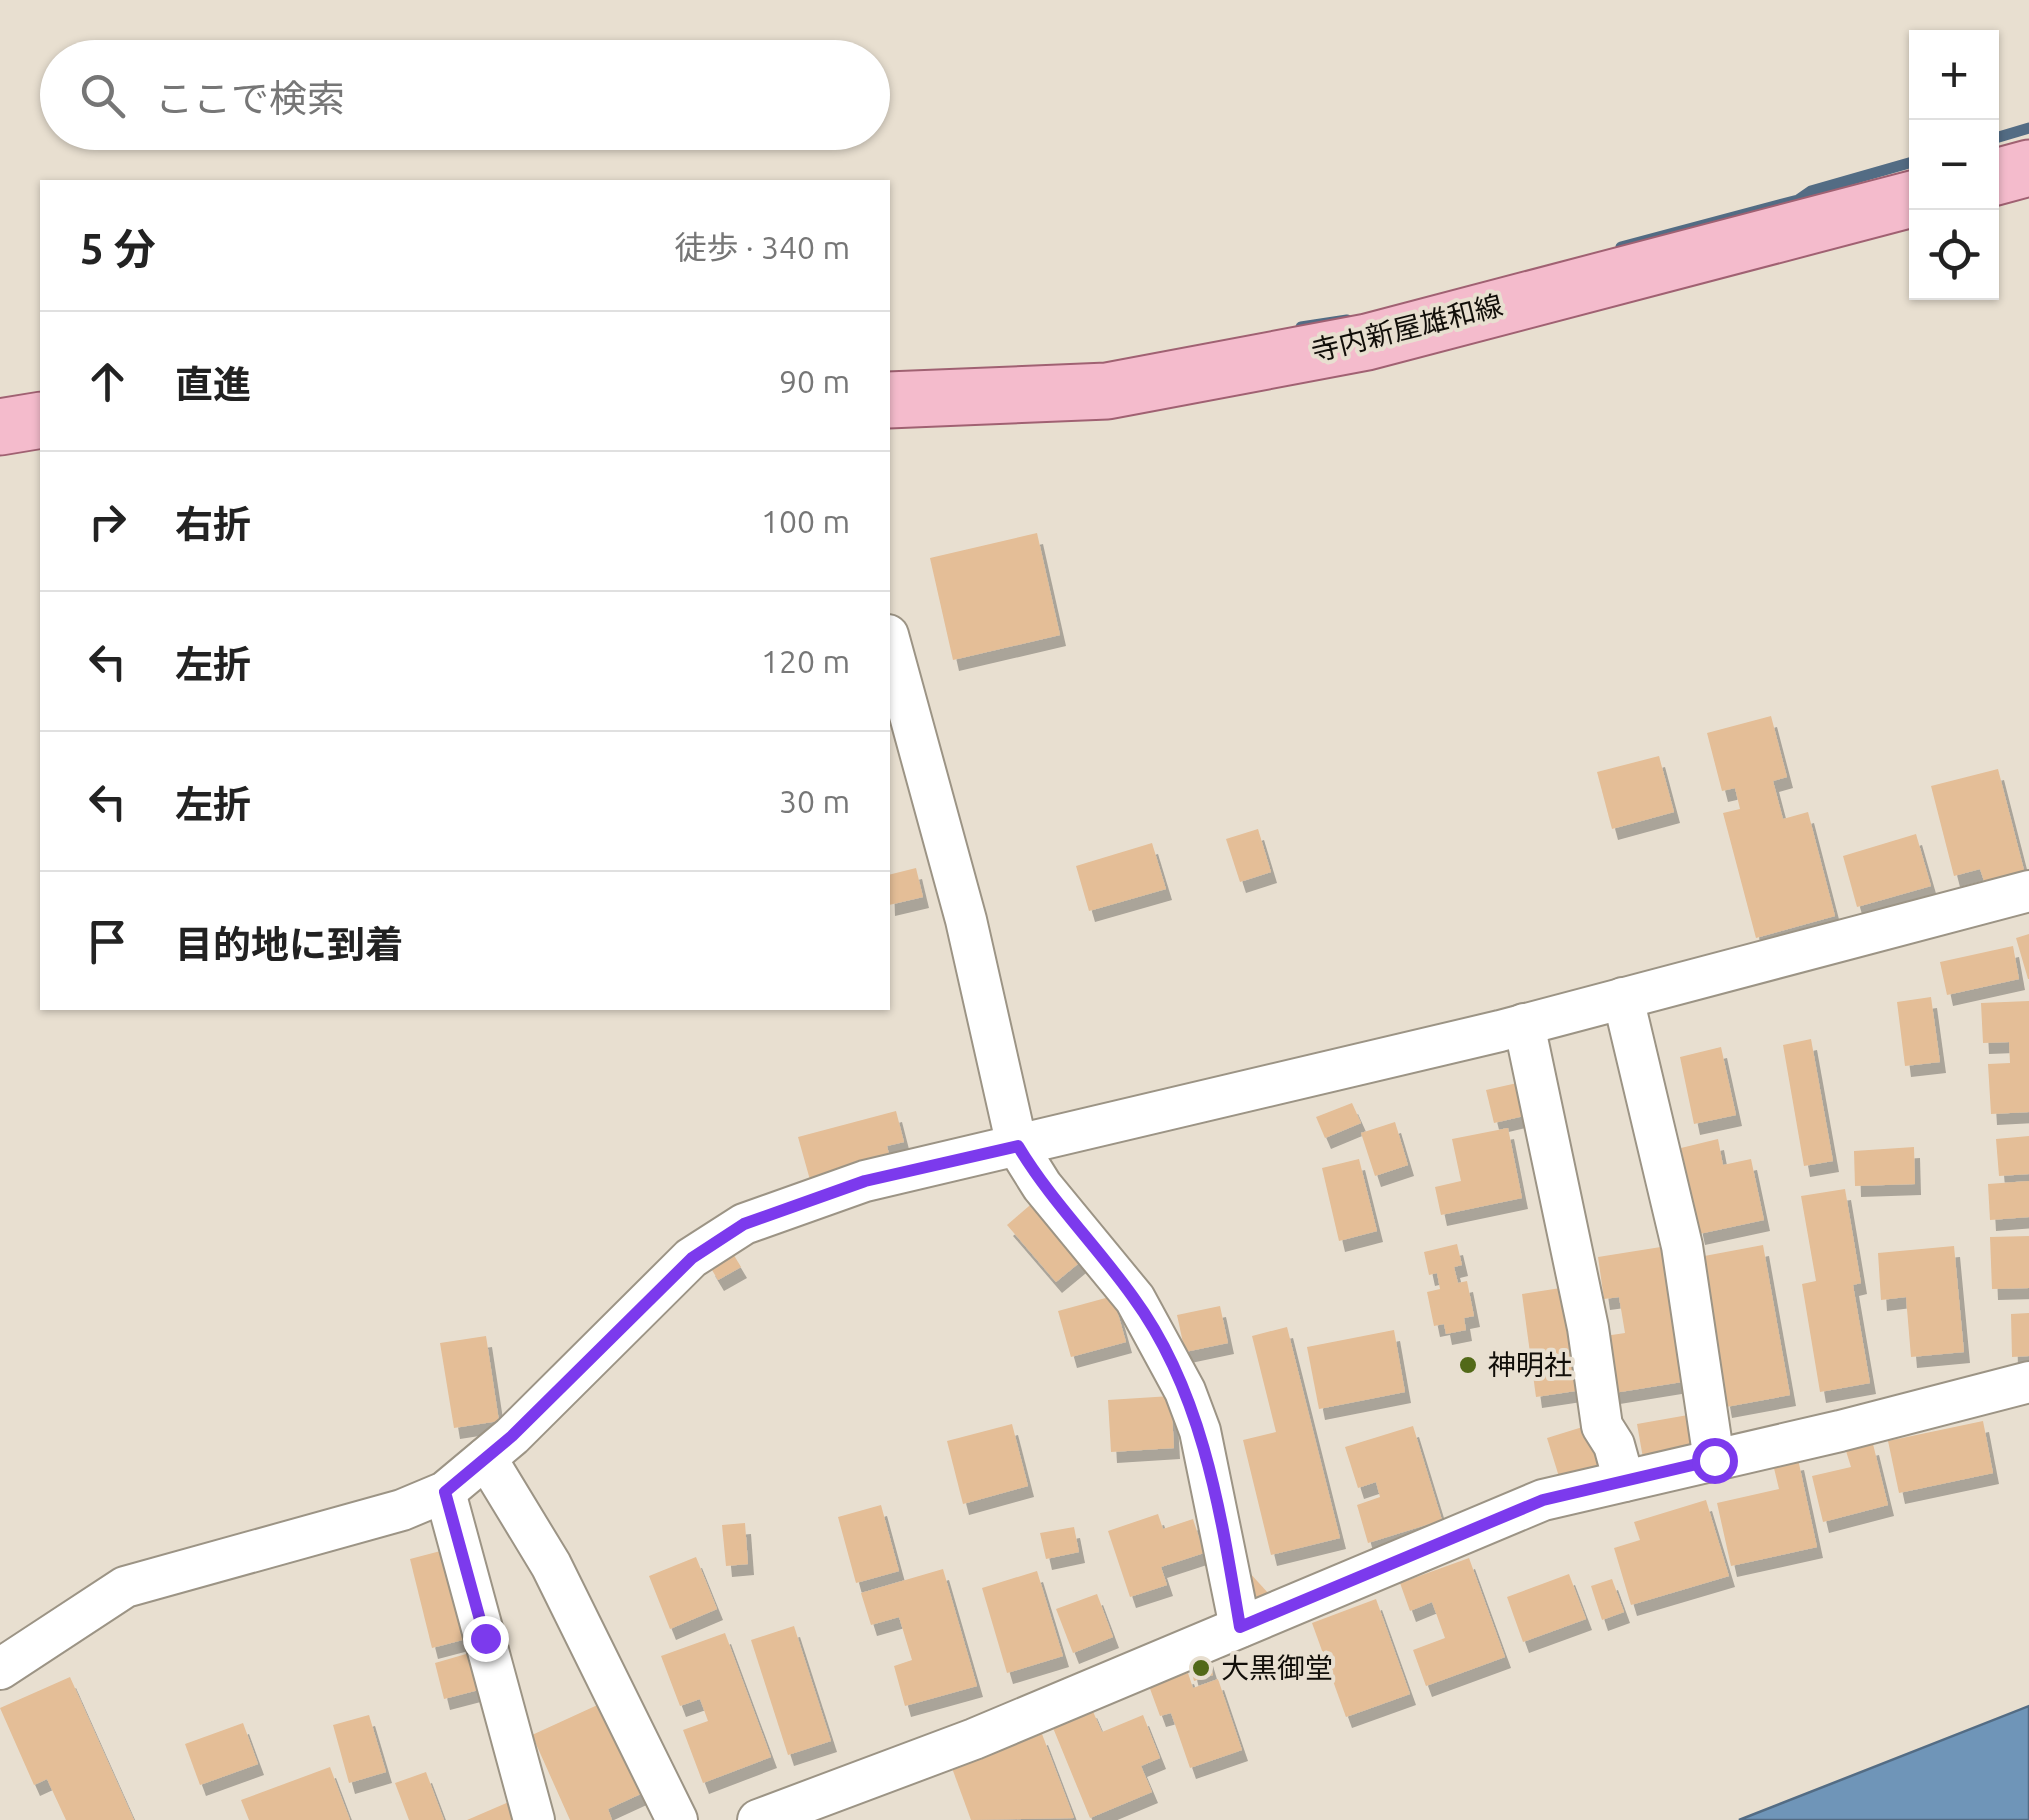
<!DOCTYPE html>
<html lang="ja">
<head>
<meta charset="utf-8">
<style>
	:root { --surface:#fff; --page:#f2f2f2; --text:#222; --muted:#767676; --line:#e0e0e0 }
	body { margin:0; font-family:Ubuntu,"Noto Sans JP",sans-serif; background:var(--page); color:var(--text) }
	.controls { position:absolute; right:30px; top:30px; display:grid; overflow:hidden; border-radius:0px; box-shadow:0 2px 8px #0004 }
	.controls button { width:90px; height:90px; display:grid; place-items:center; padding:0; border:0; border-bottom:2px solid var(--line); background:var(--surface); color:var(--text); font:50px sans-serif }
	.stop { position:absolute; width:30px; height:30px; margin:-22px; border:8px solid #7c3aed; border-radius:50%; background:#fff }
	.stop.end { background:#7c3aed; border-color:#fff; box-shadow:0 2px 10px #0008 }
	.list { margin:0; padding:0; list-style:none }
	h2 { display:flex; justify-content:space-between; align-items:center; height:130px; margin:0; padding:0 40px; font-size:42px }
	h2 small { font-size:32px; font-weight:400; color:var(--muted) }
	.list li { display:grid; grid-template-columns:65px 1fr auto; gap:30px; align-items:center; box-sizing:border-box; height:140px; padding:0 40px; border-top:2px solid var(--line) }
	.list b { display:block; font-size:38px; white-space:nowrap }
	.list em { font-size:32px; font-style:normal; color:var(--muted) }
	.icon { flex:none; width:55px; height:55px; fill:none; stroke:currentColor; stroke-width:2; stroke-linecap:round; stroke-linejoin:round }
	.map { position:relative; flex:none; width:2029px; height:1820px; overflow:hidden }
	.search { position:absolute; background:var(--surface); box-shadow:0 2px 8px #0004; left:40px; top:40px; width:850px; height:110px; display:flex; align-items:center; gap:25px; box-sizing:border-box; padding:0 35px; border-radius:55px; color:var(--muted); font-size:38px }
	.panel { position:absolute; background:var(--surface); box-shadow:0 2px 8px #0004; left:40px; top:180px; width:850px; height:830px; border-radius:0px }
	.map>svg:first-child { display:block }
	.water { fill:#6f95b8; stroke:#536c84; stroke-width:2.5 }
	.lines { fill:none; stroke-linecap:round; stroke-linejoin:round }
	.stream { stroke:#536c84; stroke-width:11 }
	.building { fill:#e4be97; filter:url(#shadow) }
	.minor-casing { stroke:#9c9485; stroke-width:44 }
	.primary-casing { stroke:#a06172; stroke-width:59 }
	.minor { stroke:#fff; stroke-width:40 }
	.primary { stroke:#f4bbcc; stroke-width:55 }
	.route { stroke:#7c3aed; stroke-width:12 }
	.poi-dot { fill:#526918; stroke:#e8dfd0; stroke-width:4 }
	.labels { text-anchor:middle; stroke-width:8; stroke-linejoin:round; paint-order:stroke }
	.street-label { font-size:28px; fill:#110e09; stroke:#e8dfd0 }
	.poi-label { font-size:28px; fill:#110e09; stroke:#e8dfd0; text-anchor:start }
</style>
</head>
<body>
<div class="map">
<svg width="2029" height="1820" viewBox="0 0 2029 1820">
	<defs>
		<filter id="shadow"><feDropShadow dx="6" dy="11" stdDeviation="0" flood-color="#0004"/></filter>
	</defs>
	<rect width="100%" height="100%" fill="#e8dfd0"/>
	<polygon class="water" points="2029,1706 2029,1820 1739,1820"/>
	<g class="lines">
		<g class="stream">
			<polyline points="1992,139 2029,128"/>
			<polyline points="1621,247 1798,200 1811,191 1916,161"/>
			<polyline points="1301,327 1347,320"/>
		</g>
	</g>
	<g class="building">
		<polygon points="1037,533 1060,635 953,660 930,558"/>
		<polygon points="1771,716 1787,777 1773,781 1783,819 1808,812 1835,916 1756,938 1723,813 1740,809 1735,788 1722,791 1707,733"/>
		<polygon points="1659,756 1674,812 1612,829 1597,772"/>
		<polygon points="1998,769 2024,870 1984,881 1980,869 1954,876 1931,786"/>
		<polygon points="1258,829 1271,872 1240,882 1226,839"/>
		<polygon points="1916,834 1931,886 1857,907 1843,856"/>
		<polygon points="1152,843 1166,889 1089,911 1076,866"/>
		<polygon points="916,868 923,897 889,905 888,875"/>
		<polygon points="2029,934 2029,979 2028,979 2016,938"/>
		<polygon points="2013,946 2019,979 1947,995 1940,962"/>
		<polygon points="1931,997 1940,1062 1905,1066 1897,1002"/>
		<polygon points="2029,1001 2029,1112 1991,1114 1988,1064 2010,1063 2009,1042 1983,1043 1981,1003"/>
		<polygon points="1811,1039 1833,1161 1804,1166 1783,1045"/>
		<polygon points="1721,1047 1736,1115 1694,1124 1680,1057"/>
		<polygon points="1526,1081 1533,1114 1494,1123 1486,1090"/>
		<polygon points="1352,1103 1361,1123 1325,1138 1316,1117"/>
		<polygon points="896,1111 904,1142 887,1146 889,1154 859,1162 812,1187 798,1137"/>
		<polygon points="1395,1122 1408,1165 1375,1176 1361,1133"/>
		<polygon points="1508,1128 1522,1198 1441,1215 1435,1187 1461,1181 1452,1139"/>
		<polygon points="2029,1136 2029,1174 1999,1176 1996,1139"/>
		<polygon points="1718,1139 1723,1165 1751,1159 1764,1220 1699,1234 1681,1148"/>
		<polygon points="1914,1147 1915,1184 1855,1186 1854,1151"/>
		<polygon points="1359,1159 1377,1231 1339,1241 1322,1168"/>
		<polygon points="2029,1181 2029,1217 1990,1220 1988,1184"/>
		<polygon points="1845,1189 1861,1283 1853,1285 1870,1383 1820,1392 1802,1284 1816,1281 1801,1196"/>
		<polygon points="1036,1200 1085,1258 1056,1282 1007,1225"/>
		<polygon points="2029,1236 2029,1288 1992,1289 1990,1237"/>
		<polygon points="1457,1244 1462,1265 1454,1267 1458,1283 1467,1281 1474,1316 1464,1318 1466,1330 1446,1334 1444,1324 1434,1326 1427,1292 1440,1289 1437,1273 1429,1275 1424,1252"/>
		<polygon points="1763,1245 1790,1395 1726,1407 1699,1257"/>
		<polygon points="1667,1246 1688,1381 1614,1393 1605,1336 1625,1333 1619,1297 1604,1299 1598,1257"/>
		<polygon points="1954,1246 1964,1352 1911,1357 1906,1297 1881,1300 1878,1253"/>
		<polygon points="732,1252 741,1267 718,1280 709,1265"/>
		<polygon points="1567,1287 1582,1390 1536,1397 1522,1294"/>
		<polygon points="1113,1296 1126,1342 1071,1357 1058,1311"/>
		<polygon points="1220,1306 1228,1343 1185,1352 1177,1315"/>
		<polygon points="2029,1313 2029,1356 2012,1357 2011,1314"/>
		<polygon points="1287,1327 1340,1538 1271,1555 1243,1440 1276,1432 1252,1336"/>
		<polygon points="1394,1330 1405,1392 1319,1409 1307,1347"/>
		<polygon points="486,1336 499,1421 454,1428 440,1343"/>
		<polygon points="1171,1396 1174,1448 1111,1452 1108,1400"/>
		<polygon points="1688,1415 1694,1448 1643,1458 1637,1424"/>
		<polygon points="1983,1421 1993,1473 1899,1493 1888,1441"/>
		<polygon points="1012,1424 1028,1486 963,1504 947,1441"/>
		<polygon points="1589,1425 1601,1467 1560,1480 1547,1438"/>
		<polygon points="1413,1426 1442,1520 1368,1543 1357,1505 1380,1497 1376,1482 1358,1488 1345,1447"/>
		<polygon points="1873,1444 1888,1505 1823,1522 1812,1476 1851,1467 1846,1451"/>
		<polygon points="1798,1459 1817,1547 1731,1566 1717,1503 1779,1489 1773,1464"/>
		<polygon points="1706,1500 1729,1576 1631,1605 1614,1548 1640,1540 1634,1522"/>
		<polygon points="881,1505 899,1571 856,1583 838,1517"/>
		<polygon points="1158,1514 1163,1529 1193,1519 1204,1553 1161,1567 1167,1585 1130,1597 1108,1531"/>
		<polygon points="745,1523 748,1564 726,1566 722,1525"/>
		<polygon points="1074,1527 1079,1552 1046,1559 1040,1533"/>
		<polygon points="452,1548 474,1637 432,1648 410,1559"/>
		<polygon points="696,1557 717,1609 670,1629 649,1576"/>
		<polygon points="1469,1558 1505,1657 1426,1686 1413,1650 1445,1638 1432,1602 1410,1611 1400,1583"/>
		<polygon points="943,1569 977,1686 905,1706 894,1666 912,1660 899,1617 871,1625 861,1593"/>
		<polygon points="1037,1571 1063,1656 1007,1673 982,1588"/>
		<polygon points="1248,1571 1269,1594 1245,1605"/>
		<polygon points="1569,1574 1586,1619 1523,1642 1507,1597"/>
		<polygon points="1612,1579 1624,1612 1602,1620 1591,1586"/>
		<polygon points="1097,1594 1113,1637 1073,1653 1056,1609"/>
		<polygon points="1376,1599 1410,1694 1346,1717 1312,1623"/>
		<polygon points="794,1626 831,1741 788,1755 751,1640"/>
		<polygon points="725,1633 771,1757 703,1783 683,1730 708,1721 700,1699 680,1706 661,1656"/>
		<polygon points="480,1650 490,1687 444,1699 435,1663"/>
		<polygon points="1207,1655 1213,1675 1194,1681 1189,1661"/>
		<polygon points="1188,1673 1193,1688 1218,1679 1242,1750 1190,1768 1171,1713 1160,1716 1149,1686"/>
		<polygon points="70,1677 134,1820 66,1820 47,1779 34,1785 0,1708"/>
		<polygon points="604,1702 645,1792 608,1809 612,1820 570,1820 532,1735"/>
		<polygon points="1091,1707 1102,1732 1143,1715 1160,1758 1141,1766 1152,1792 1090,1818 1051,1723"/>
		<polygon points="369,1715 386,1772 349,1783 333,1725"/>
		<polygon points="243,1723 258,1764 200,1785 185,1744"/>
		<polygon points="1042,1734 1074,1818 971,1820 952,1768"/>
		<polygon points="330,1767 350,1820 249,1820 241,1800"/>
		<polygon points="426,1772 444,1820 409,1820 395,1783"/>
		<polygon points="511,1801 519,1820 467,1820"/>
	</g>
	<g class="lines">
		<g class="minor-casing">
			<g id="minor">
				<polyline points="888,635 966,920 1017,1146 1042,1186 1135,1299 1185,1391 1200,1431 1240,1627"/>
				<polyline points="1623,998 1682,1246 1714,1460"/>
				<polyline points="1524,1024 1588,1328 1602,1426 1614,1445 1624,1481"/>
				<polyline points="486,1458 551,1565 677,1820"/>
				<polyline points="445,1492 534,1820"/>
				<polyline points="0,1669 125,1587 402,1510 445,1492 512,1436 691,1258 744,1224 865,1181 1500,1031 2029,891"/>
				<polyline points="758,1820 974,1739 1543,1500 1840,1431 2029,1382"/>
			</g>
		</g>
		<g class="primary-casing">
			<g id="primary">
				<polyline points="1992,178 2029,168"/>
				<polyline points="888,400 1107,391 1367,342 1916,198"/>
				<polyline points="0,427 42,420"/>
			</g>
		</g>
		<use href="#minor" class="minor"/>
		<use href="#primary" class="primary"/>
	</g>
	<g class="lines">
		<path class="route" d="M485,1638L445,1492L512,1436L692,1258L744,1224L865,1181L1018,1146C1051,1201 1096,1245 1133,1297C1203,1392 1221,1514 1240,1627L1543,1500L1714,1460"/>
	</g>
	<g class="poi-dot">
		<circle cx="1468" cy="1365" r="10"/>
		<circle cx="1201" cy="1668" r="10"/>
	</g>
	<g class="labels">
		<g class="street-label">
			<text transform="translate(1407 328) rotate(-14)" y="10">寺内新屋雄和線</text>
		</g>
		<g class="poi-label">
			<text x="1488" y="1375">神明社</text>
			<text x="1221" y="1678">大黒御堂</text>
		</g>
	</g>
</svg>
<div class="controls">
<button>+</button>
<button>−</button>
<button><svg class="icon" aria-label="locate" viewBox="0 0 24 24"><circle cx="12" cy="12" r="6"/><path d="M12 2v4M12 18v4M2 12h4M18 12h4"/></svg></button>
</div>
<div class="stop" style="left:1714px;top:1460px"></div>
<div class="stop end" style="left:485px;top:1638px"></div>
<div class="search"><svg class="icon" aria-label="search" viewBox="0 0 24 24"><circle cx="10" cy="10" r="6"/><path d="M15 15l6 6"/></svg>ここで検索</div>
<section class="panel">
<h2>5 分<small>徒歩 · 340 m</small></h2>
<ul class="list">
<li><svg class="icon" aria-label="ahead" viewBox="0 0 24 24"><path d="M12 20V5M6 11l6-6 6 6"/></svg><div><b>直進</b></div><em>90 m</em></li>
<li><svg class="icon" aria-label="right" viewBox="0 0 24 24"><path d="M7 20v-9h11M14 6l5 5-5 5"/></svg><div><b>右折</b></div><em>100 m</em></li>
<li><svg class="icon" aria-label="left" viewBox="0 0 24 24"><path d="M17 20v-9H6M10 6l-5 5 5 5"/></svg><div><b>左折</b></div><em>120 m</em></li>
<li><svg class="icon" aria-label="left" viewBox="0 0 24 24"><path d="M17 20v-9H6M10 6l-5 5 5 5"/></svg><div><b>左折</b></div><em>30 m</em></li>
<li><svg class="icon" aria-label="arrive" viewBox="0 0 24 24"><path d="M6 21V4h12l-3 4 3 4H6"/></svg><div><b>目的地に到着</b></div></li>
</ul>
</section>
</div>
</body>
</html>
